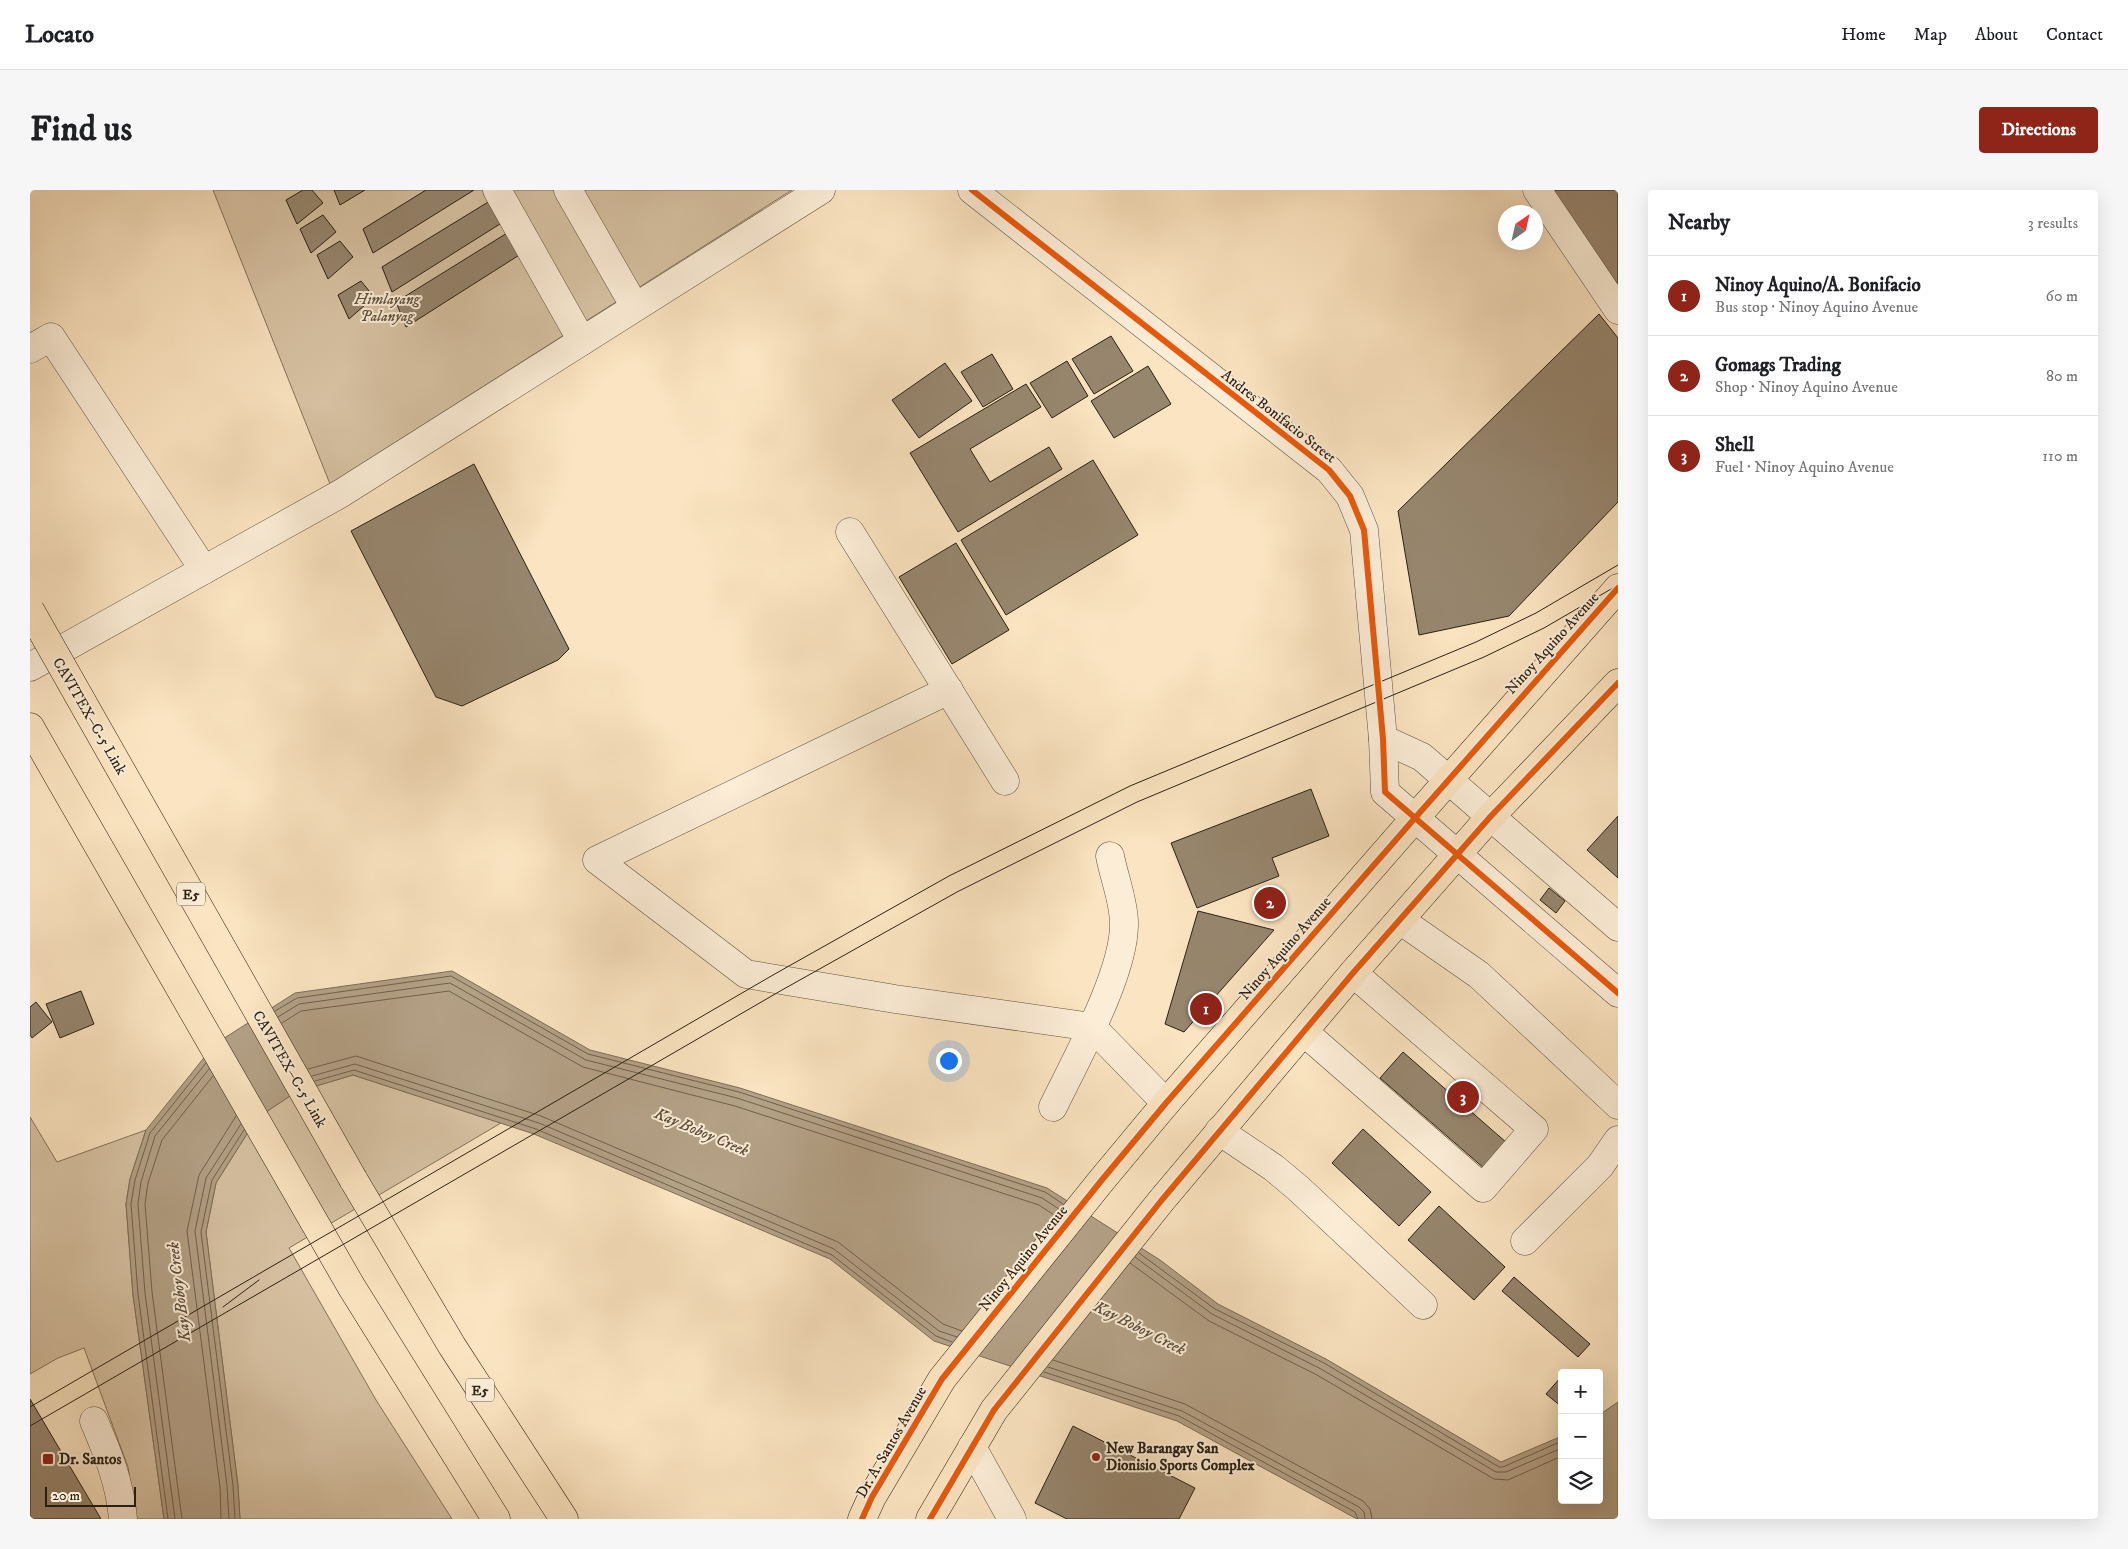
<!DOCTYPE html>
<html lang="en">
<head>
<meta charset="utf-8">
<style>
	:root { --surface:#fff; --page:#f6f6f6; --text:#202124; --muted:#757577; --line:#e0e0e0; --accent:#8f2418 }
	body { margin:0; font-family:"IM FELL DW Pica",serif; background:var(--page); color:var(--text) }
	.controls { position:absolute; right:15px; bottom:15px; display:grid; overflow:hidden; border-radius:5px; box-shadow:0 5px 20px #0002 }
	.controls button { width:45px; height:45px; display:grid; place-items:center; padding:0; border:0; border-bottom:1px solid var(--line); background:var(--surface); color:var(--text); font:25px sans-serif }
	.compass { position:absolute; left:1468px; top:15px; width:45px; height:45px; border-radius:50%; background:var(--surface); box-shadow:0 5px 20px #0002; rotate:34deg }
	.scale { position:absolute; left:15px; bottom:12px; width:91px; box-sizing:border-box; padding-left:5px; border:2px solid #2b2014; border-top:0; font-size:14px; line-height:18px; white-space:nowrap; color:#2b2014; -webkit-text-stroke:4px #fcedd7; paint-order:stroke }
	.you { position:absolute; left:918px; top:870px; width:18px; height:18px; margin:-12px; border:4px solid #fff; border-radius:50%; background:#1a73e8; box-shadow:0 0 0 8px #1a73e833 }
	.badge { display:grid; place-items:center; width:32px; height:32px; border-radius:50%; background:var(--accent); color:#fff; font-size:16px; font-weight:700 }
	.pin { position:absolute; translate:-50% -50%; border:2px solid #fff; box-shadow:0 1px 5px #0006 }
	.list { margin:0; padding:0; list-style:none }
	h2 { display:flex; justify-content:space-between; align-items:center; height:65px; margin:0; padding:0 20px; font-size:21px }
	h2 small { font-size:16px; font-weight:400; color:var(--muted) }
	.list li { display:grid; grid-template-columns:32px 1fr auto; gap:15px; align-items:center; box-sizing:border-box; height:80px; padding:0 20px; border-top:1px solid var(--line) }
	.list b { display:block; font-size:19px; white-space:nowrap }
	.list p { margin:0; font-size:16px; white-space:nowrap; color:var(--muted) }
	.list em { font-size:16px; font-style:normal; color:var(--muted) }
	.icon { flex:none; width:28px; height:28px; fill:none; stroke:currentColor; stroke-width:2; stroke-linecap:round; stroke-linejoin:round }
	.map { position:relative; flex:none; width:1588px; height:1329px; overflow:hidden; border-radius:5px }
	header { display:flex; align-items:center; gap:30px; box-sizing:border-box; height:70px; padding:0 25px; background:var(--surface); border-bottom:1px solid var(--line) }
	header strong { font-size:24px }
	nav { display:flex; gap:28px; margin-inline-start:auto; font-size:18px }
	.intro { display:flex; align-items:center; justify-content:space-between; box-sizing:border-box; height:120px; padding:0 30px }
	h1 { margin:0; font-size:35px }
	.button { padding:12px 22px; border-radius:5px; background:var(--accent); color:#fff; font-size:18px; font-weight:700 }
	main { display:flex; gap:30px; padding:0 30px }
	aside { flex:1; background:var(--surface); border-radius:5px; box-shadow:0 5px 20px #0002 }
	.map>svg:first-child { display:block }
	.green { fill:#d8c3a4; stroke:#82725c }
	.water { fill:#b4a186; stroke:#7d6d58 }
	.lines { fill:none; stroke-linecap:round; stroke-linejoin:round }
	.shore { stroke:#70604d; stroke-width:1 }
	.building { fill:#97866e; stroke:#2b2014 }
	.minor-casing { stroke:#5f513f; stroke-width:29 }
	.major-casing { stroke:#2b2014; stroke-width:29 }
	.highway-casing { stroke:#2b2014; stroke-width:29 }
	.minor { stroke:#fcedd7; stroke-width:28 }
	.major { stroke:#fbe4c1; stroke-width:28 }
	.highway { stroke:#fbe4c1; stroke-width:28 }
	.tram { stroke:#2b2014; stroke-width:1 }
	.highway-bridge-casing { stroke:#2b2014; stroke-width:29; stroke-linecap:butt }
	.highway-bridge { stroke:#fbe4c1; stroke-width:28 }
	.cycleway-casing { stroke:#fcedd7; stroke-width:9 }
	.cycleway { stroke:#e8590c; stroke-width:6 }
	.poi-dot { fill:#8f2418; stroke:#fcedd7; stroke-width:2 }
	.labels { text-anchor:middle; stroke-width:4; stroke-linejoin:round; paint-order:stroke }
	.shield { fill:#fcedd7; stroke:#6a5e4e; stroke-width:1 }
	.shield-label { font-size:14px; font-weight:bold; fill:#2b2014 }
	.park-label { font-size:15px; font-style:italic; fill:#5f513f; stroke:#fcedd7 }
	.street-label { font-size:15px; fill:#2b2014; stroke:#fcedd7 }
	.poi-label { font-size:15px; font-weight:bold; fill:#2b2014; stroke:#fcedd7; text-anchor:start }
	.water-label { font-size:16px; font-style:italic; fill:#5b4d3c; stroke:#fcedd7 }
</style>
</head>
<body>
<header>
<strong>Locato</strong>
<nav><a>Home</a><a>Map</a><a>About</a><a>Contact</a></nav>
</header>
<div class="intro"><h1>Find us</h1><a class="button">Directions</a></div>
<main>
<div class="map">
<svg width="1588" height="1329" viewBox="0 0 1588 1329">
	<rect width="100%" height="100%" fill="#fbe4c1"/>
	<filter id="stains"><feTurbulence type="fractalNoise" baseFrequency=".004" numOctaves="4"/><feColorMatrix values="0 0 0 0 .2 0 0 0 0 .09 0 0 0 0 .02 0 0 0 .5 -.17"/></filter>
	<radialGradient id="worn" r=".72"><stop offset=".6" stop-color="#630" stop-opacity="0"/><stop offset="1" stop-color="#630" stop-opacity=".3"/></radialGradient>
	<g class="green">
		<polygon points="183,0 762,0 300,294"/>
		<polygon points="323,885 471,933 259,1058 346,1210 422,1329 210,1329 208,1296 176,1042 186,993 227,928 266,902"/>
		<polygon points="0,927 27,972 116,940 100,989 96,1014 103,1105 134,1329 106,1329 98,1277 54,1158 28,1168 0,1184"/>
	</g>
	<polygon class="water" points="422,781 560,860 710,898 1017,998 1130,1070 1188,1114 1296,1169 1471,1272 1532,1246 1532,1310 1569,1310 1569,1225 1588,1212 1588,1327 1584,1329 1327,1329 1147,1231 904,1151 800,1069 504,944 323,885 266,902 227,928 186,993 176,1042 208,1296 210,1329 134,1329 103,1105 96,1014 100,989 116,940 185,854 265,803"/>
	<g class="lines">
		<g class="shore">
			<polyline points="245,821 267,808 421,786 558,864 709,902 1015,1002 1033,1014"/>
			<polyline points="248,827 269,814 420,793 556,870 707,908 1012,1008 1029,1019"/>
			<polyline points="252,833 271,821 419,801 553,877 705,916 1009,1015 1024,1025"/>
			<polyline points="278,879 326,866 511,926 808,1052 913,1134 932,1141"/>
			<polyline points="282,886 325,874 509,933 804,1059 909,1141 927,1147"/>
			<polyline points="285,891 324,880 506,939 802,1065 906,1146 922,1152"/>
			<polyline points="1109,1063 1185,1119 1294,1173 1469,1277 1473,1277 1532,1251"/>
			<polyline points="1105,1067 1182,1124 1291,1179 1466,1282 1476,1282 1532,1258"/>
			<polyline points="1100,1073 1179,1131 1287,1185 1464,1289 1478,1290 1532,1266"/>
			<polyline points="1023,1170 1155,1214 1333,1311 1340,1319 1342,1329"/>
			<polyline points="1018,1177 1152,1221 1329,1317 1334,1322 1335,1329"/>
			<polyline points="1014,1182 1149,1226 1325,1322 1328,1329"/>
			<polyline points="138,1329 108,1104 101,1014 105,990 120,943 176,873"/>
			<polyline points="145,1329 115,1103 108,1014 111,992 125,946 179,879"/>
			<polyline points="152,1329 122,1102 115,1014 118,993 132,950 183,886"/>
			<polyline points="191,1329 190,1297 157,1041 169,985 206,926"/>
			<polyline points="199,1329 197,1296 165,1041 176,988 211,934"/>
			<polyline points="205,1329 203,1296 171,1042 182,990 214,940"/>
		</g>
	</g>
	<g class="building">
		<polygon points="273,0 282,0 293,13 267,34 256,10"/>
		<polygon points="304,0 335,0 310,15"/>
		<polygon points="396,0 444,0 343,63 333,39"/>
		<polygon points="1522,0 1588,0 1588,95"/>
		<polygon points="468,6 481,27 362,102 352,77"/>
		<polygon points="293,25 306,42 281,63 270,39"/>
		<polygon points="482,40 494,62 376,137 366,112"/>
		<polygon points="310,51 323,67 298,89 287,65"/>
		<polygon points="331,91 344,107 319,129 308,105"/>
		<polygon points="1569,124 1588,148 1588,312 1479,426 1389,445 1368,321"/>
		<polygon points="1081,146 1103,181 1064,204 1042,169"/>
		<polygon points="962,164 983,199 953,217 931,182"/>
		<polygon points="1037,171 1058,206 1022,228 1000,193"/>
		<polygon points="915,173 942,211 889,248 862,210"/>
		<polygon points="1118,176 1141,214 1084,248 1061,211"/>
		<polygon points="996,194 1011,217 940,259 960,292 1019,257 1032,279 928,342 880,263"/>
		<polygon points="1063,270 1108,345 976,425 931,350"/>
		<polygon points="444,274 539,459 528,470 432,516 406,507 321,341"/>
		<polygon points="926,353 979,440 922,474 869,387"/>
		<polygon points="1281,599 1299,646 1242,668 1249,686 1167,718 1141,653"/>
		<polygon points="1588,626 1588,688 1557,660"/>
		<polygon points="1519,698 1535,711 1526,723 1510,710"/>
		<polygon points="1168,721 1244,740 1154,842 1135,834"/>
		<polygon points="51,801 64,834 30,848 16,814"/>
		<polygon points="6,812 22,832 2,848 0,845 0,817"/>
		<polygon points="1373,862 1477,953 1455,979 1350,888"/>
		<polygon points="1333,939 1401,1002 1369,1036 1302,973"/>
		<polygon points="1409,1016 1475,1077 1444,1110 1378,1050"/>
		<polygon points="1484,1087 1560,1154 1548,1167 1472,1101"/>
		<polygon points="1532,1186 1532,1217 1516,1204"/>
		<polygon points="0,1209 71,1329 0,1329"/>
		<polygon points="1043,1236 1165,1298 1149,1329 1037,1329 1005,1313"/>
	</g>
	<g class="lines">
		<g class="minor-casing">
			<g id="minor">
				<polyline points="467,0 552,151"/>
				<polyline points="538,0 605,117"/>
				<polyline points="942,0 1299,280 1320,306 1334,340 1353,549 1355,602 1588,803"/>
				<polyline points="1507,0 1588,120"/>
				<polyline points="0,159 21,147 174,380"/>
				<polyline points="820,342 975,591"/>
				<polyline points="0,477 310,304 791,0"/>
				<polyline points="919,500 567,670 716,784 865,809 1062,837 1136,913"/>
				<polyline points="1353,549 1392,567 1588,737"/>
				<polyline points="1370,730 1449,785 1588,915"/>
				<polyline points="1274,842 1453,998 1504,939 1323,783"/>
				<path d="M1023,917C1045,871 1095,783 1094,733C1094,712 1084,687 1080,666"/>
				<polyline points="1189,941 1244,978 1269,999 1393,1115"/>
				<polyline points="1495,1051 1570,976 1588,950"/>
				<path d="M64,1231C78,1264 90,1293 93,1329"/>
				<polyline points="942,1257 982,1329"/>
			</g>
		</g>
		<g class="major-casing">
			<g id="major">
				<polyline points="832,1329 842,1307 912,1189 1071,991 1136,913 1385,628 1588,398"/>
				<polyline points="900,1329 964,1220 1131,1011 1323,783 1461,626 1588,493"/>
			</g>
		</g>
		<g class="highway-casing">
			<g id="highway">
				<polyline points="0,537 321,1096 466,1329"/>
				<polyline points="323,989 422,1156 534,1329"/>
			</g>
		</g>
		<use href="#minor" class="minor"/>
		<use href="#major" class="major"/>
		<use href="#highway" class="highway"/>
		<g class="tram">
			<polyline points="193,1117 229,1090"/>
			<polyline points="0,1217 743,785 919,686 1100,596 1446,452 1506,423 1588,375"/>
			<polyline points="0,1236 752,800 927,702 1107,612 1454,467 1514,438 1588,395"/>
		</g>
		<g class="highway-bridge-casing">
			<polyline id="highway-bridge" points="0,420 323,989"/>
		</g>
		<use href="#highway-bridge" class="highway-bridge"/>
		<g class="cycleway-casing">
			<g id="cycleway">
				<polyline points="942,0 1299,280 1320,306 1334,340 1353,549 1355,602 1588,803"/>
				<polyline points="832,1329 842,1307 912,1189 1071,991 1136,913 1385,628 1588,398"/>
				<polyline points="900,1329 964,1220 1131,1011 1323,783 1461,626 1588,493"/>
			</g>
		</g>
		<use href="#cycleway" class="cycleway"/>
	</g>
	<g class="poi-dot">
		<circle cx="1066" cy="1267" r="5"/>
		<rect x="12" y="1263" width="12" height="12" rx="2.5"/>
	</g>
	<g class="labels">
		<g class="shield">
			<rect x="147" y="692.5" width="28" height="23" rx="4"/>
			<rect x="436" y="1188.5" width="28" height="23" rx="4"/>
		</g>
		<g class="shield-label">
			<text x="161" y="709">E5</text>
			<text x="450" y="1205">E5</text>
		</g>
		<g class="park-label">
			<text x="357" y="114">Himlayang<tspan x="357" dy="17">Palanyag</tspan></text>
		</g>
		<g class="street-label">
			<text transform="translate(1249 226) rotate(38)" y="5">Andres Bonifacio Street</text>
			<text transform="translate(1522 453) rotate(-48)" y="5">Ninoy Aquino Avenue</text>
			<text transform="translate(60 526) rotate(60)" y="5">CAVITEX–C-5 Link</text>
			<text transform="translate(1255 758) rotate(-49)" y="5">Ninoy Aquino Avenue</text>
			<text transform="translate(260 879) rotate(60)" y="5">CAVITEX–C-5 Link</text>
			<text transform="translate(993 1068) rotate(-51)" y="5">Ninoy Aquino Avenue</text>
			<text transform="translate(861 1252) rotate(-60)" y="5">Dr. A. Santos Avenue</text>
		</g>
		<g class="poi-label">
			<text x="1076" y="1263">New Barangay San<tspan x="1076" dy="17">Dionisio Sports Complex</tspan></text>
			<text x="29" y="1274">Dr. Santos</text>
		</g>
		<g class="water-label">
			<text transform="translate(672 941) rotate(23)" y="6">Kay Boboy Creek</text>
			<text transform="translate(148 1102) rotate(-97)" y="6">Kay Boboy Creek</text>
			<text transform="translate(1110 1137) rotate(27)" y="6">Kay Boboy Creek</text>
		</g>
	</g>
	<rect width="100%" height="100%" filter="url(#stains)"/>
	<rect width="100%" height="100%" fill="url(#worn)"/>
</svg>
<div class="controls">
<button>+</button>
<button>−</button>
<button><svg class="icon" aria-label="layers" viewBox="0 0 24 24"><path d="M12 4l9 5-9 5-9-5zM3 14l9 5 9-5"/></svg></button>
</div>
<svg class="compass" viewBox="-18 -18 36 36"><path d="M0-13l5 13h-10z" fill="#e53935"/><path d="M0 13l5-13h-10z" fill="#757577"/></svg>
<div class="scale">20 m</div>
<div class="you"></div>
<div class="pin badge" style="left:1176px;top:819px">1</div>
<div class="pin badge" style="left:1240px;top:713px">2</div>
<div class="pin badge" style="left:1433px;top:907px">3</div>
</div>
<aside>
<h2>Nearby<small>3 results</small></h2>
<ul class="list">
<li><span class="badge">1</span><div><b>Ninoy Aquino/A. Bonifacio</b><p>Bus stop · Ninoy Aquino Avenue</p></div><em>60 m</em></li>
<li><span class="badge">2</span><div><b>Gomags Trading</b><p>Shop · Ninoy Aquino Avenue</p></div><em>80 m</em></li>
<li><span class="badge">3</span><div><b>Shell</b><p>Fuel · Ninoy Aquino Avenue</p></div><em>110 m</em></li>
</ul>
</aside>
</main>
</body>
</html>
